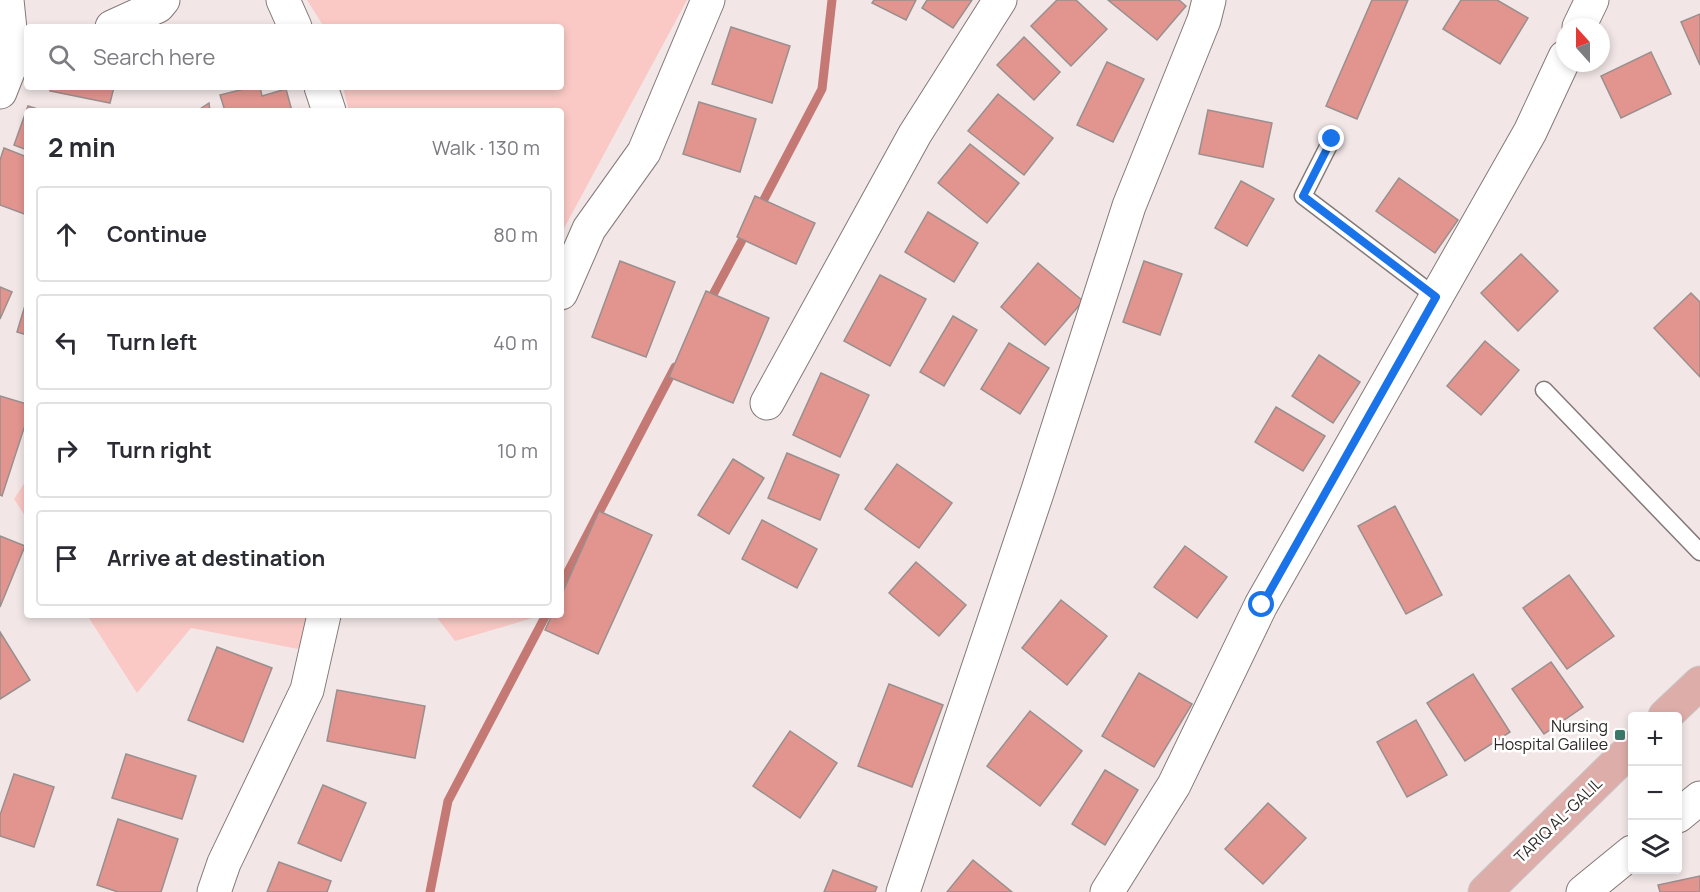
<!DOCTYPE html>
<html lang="en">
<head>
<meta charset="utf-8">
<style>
	:root { --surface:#fff; --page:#f2f2f3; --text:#2b2b33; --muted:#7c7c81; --line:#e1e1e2 }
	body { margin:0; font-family:Manrope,sans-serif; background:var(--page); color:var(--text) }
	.controls { position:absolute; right:18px; bottom:18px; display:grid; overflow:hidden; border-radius:6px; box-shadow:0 3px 9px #0003 }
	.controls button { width:54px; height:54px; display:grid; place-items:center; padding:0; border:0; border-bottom:2px solid var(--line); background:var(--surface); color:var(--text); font:30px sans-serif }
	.compass { position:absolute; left:1556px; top:18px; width:54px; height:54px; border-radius:50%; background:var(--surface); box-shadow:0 3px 9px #0003; rotate:339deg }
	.stop { position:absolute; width:18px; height:18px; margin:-14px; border:4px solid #1a73e8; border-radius:50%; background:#fff }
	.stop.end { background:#1a73e8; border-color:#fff; box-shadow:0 2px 6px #0008 }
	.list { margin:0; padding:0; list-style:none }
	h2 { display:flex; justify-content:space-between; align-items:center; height:78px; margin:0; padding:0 24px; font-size:26px }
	h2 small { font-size:20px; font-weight:400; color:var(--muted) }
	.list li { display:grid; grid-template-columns:39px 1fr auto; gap:18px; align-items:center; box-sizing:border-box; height:96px; margin:0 12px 12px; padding:0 12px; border:2px solid var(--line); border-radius:6px }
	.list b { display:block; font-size:22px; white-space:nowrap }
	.list em { font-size:20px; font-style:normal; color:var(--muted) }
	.icon { flex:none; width:33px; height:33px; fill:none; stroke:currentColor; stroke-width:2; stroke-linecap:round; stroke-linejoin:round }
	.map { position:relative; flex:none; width:1700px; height:892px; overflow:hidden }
	.search { position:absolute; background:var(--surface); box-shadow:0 3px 9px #0003; left:24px; top:24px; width:540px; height:66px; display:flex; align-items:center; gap:15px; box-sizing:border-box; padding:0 21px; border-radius:6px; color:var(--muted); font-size:22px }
	.panel { position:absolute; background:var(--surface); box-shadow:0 3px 9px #0003; left:24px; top:108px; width:540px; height:510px; border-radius:6px }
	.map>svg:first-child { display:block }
	.green { fill:#fac9c5 }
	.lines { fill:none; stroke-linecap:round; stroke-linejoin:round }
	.stream { stroke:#c47974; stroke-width:9 }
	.building { fill:#e2958f; stroke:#998f8e; stroke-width:1.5 }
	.service-casing { stroke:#837978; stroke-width:19 }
	.minor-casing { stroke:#837978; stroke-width:35 }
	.primary-casing { stroke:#c8c7c7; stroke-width:35 }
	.service { stroke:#fff; stroke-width:16 }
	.minor { stroke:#fff; stroke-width:33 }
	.primary { stroke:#ddada9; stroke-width:33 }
	.route { stroke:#1a73e8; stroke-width:8 }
	.poi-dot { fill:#397969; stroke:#fff; stroke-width:2 }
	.labels { text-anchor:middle; stroke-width:5; stroke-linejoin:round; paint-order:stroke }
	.poi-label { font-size:16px; fill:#2d2928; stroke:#fff; text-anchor:end }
	.street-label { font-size:16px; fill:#2d2928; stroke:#fff }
</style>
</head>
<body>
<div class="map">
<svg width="1700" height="892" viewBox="0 0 1700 892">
	<rect width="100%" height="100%" fill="#f2e7e6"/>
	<g class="green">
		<polygon points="307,0 687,0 561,234 561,111 349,111 343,87 561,87 561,27 324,27"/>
		<polygon points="27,479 27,519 14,499"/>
		<polygon points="87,615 317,615 298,649 191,628 137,693"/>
		<polygon points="435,615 532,615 533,618 455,641"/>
	</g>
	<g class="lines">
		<g class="stream">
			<polyline points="759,209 822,89 832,0"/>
			<polyline points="708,304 748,229"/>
			<polyline points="561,585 675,367"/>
			<polyline points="430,892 448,801 546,615"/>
		</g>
	</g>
	<g class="building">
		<polygon points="874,0 916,0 906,20 872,3"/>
		<polygon points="927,0 972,0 953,28 922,8"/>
		<polygon points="1057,0 1076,0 1107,29 1071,66 1031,26"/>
		<polygon points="1108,0 1179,0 1186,6 1157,40"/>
		<polygon points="1372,0 1408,0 1357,119 1326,106"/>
		<polygon points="1461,0 1497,0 1528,18 1500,64 1443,29"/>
		<polygon points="1700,14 1700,65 1681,22"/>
		<polygon points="731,27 790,46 772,103 712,84"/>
		<polygon points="1024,37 1060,72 1034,100 997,65"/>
		<polygon points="1651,52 1671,94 1621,118 1601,76"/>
		<polygon points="1107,62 1144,79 1113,142 1077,125"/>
		<polygon points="51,87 114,87 110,103 50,91"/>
		<polygon points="252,87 260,87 262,96 286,89 292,111 225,111 220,95"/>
		<polygon points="998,94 1053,138 1024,175 968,131"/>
		<polygon points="699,102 756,119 740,172 683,154"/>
		<polygon points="209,103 210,111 197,111"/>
		<polygon points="28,106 44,111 27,111 27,150 14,145"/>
		<polygon points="1208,110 1272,123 1263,167 1199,154"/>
		<polygon points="970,144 1019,183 987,223 938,183"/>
		<polygon points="4,148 27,157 27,215 0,205 0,160"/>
		<polygon points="1399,178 1458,220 1435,253 1376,211"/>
		<polygon points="1241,181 1274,199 1247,246 1215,228"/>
		<polygon points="755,196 815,223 796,264 737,237"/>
		<polygon points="928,212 978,243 954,282 905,252"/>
		<polygon points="1521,254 1558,291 1518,331 1481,293"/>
		<polygon points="620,261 675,282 646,357 592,337"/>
		<polygon points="1144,261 1182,274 1160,335 1123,322"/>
		<polygon points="1038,263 1083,301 1045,345 1001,307"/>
		<polygon points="880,275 926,299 890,366 844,341"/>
		<polygon points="0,287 12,292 0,319"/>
		<polygon points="706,291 769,318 733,403 669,377"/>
		<polygon points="1691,293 1700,302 1700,377 1654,328"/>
		<polygon points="27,299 27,335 17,332"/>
		<polygon points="953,316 977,330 944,386 920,372"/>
		<polygon points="1485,341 1519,370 1481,415 1447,386"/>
		<polygon points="1009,343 1049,368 1020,414 981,389"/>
		<polygon points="1319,355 1360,382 1333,423 1292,396"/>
		<polygon points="821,373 869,395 840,457 793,435"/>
		<polygon points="0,396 27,404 27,419 2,496 0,495"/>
		<polygon points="1276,407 1325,436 1303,471 1255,442"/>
		<polygon points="787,453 839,475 820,520 768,498"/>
		<polygon points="733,459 764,478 729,534 698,515"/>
		<polygon points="897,464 952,503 919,548 865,509"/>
		<polygon points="1395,506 1442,595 1406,614 1358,526"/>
		<polygon points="599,511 652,535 598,654 545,630 552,615 561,615 561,596"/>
		<polygon points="762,520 817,549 797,588 742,559"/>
		<polygon points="0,536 25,546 0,607"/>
		<polygon points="1185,546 1227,577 1197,618 1154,587"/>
		<polygon points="916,562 966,605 939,636 889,593"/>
		<polygon points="1569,575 1614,636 1567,669 1523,608"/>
		<polygon points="1061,600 1107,636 1067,685 1022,648"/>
		<polygon points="0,632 30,680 0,699"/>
		<polygon points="217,647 272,668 243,742 188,720"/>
		<polygon points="1551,662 1583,707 1544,734 1512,689"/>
		<polygon points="1139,673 1192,704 1154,767 1102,736"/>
		<polygon points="1473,674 1510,732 1465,761 1427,703"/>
		<polygon points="889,684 943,705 912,787 858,766"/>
		<polygon points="337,690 425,706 415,758 327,741"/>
		<polygon points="1030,711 1082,751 1040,806 987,766"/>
		<polygon points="1416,720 1447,775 1407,797 1377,742"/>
		<polygon points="790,731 837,763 800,818 753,786"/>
		<polygon points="126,754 196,776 182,819 112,798"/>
		<polygon points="1105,770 1138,790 1105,845 1072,824"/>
		<polygon points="14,774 54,787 34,847 0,836 0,815"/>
		<polygon points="323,785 366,803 341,861 298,843"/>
		<polygon points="1268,803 1306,838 1263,884 1225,849"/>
		<polygon points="118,819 178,839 161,892 118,892 97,885"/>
		<polygon points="973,860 1012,892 947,892"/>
		<polygon points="279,862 331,881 327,892 267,892"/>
		<polygon points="833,870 877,887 875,892 824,892"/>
		<polygon points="1700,876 1700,892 1660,892 1658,885"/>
	</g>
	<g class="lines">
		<g class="service-casing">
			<g id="service">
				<polyline points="1332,139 1303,196 1436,297"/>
				<polyline points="1544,390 1700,552"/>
			</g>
		</g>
		<g class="minor-casing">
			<g id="minor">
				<polyline points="283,0 295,27"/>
				<polyline points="112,27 158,6 163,0"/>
				<polyline points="1579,27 1592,0"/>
				<polyline points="321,87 329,111"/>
				<polyline points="0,92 13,59 7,0"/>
				<polyline points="561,293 589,229 644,152 708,0"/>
				<polyline points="767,403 915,134 1000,0"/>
				<polyline points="1678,816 1700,798"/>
				<polyline points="214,892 224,863 307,690 324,615"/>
				<polyline points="903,892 1038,490 1129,206 1204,20 1209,0"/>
				<polyline points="1107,892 1174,785 1261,605 1530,132 1565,57"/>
				<polyline points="1583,892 1632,852"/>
			</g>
		</g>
		<g class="primary-casing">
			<g id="primary">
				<polyline points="1665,716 1700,683"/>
				<polyline points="1485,892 1632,748"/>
			</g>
		</g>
		<use href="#service" class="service"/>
		<use href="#minor" class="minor"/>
		<use href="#primary" class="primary"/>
	</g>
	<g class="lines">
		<polyline class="route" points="1262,605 1436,297 1303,196 1332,139"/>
	</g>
	<rect class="poi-dot" x="1614" y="729" width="12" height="12" rx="3"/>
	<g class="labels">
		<g class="poi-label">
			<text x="1608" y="732">Nursing<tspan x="1608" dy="18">Hospital Galilee</tspan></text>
		</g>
		<g class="street-label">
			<text transform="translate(1558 820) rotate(-44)" y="6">TARIQ AL-GALIL</text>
		</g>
	</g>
</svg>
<div class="controls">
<button>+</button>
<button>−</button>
<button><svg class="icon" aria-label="layers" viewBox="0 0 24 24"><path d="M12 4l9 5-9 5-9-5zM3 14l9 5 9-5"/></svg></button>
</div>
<svg class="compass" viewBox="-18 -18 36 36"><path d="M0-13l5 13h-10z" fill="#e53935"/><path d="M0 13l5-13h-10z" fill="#7c7c81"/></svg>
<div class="stop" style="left:1262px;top:605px"></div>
<div class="stop end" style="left:1332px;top:139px"></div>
<div class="search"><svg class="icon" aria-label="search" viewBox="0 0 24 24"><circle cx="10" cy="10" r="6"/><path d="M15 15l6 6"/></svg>Search here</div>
<section class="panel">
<h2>2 min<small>Walk · 130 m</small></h2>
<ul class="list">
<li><svg class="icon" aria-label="ahead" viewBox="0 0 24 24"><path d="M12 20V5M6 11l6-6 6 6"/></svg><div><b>Continue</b></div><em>80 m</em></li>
<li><svg class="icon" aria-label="left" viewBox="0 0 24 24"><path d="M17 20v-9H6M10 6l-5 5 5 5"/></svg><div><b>Turn left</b></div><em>40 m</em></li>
<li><svg class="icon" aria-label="right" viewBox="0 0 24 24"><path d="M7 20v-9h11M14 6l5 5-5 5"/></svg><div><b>Turn right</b></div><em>10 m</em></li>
<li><svg class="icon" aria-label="arrive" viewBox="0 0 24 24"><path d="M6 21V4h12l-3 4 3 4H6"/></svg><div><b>Arrive at destination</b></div></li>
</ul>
</section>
</div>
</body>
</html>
